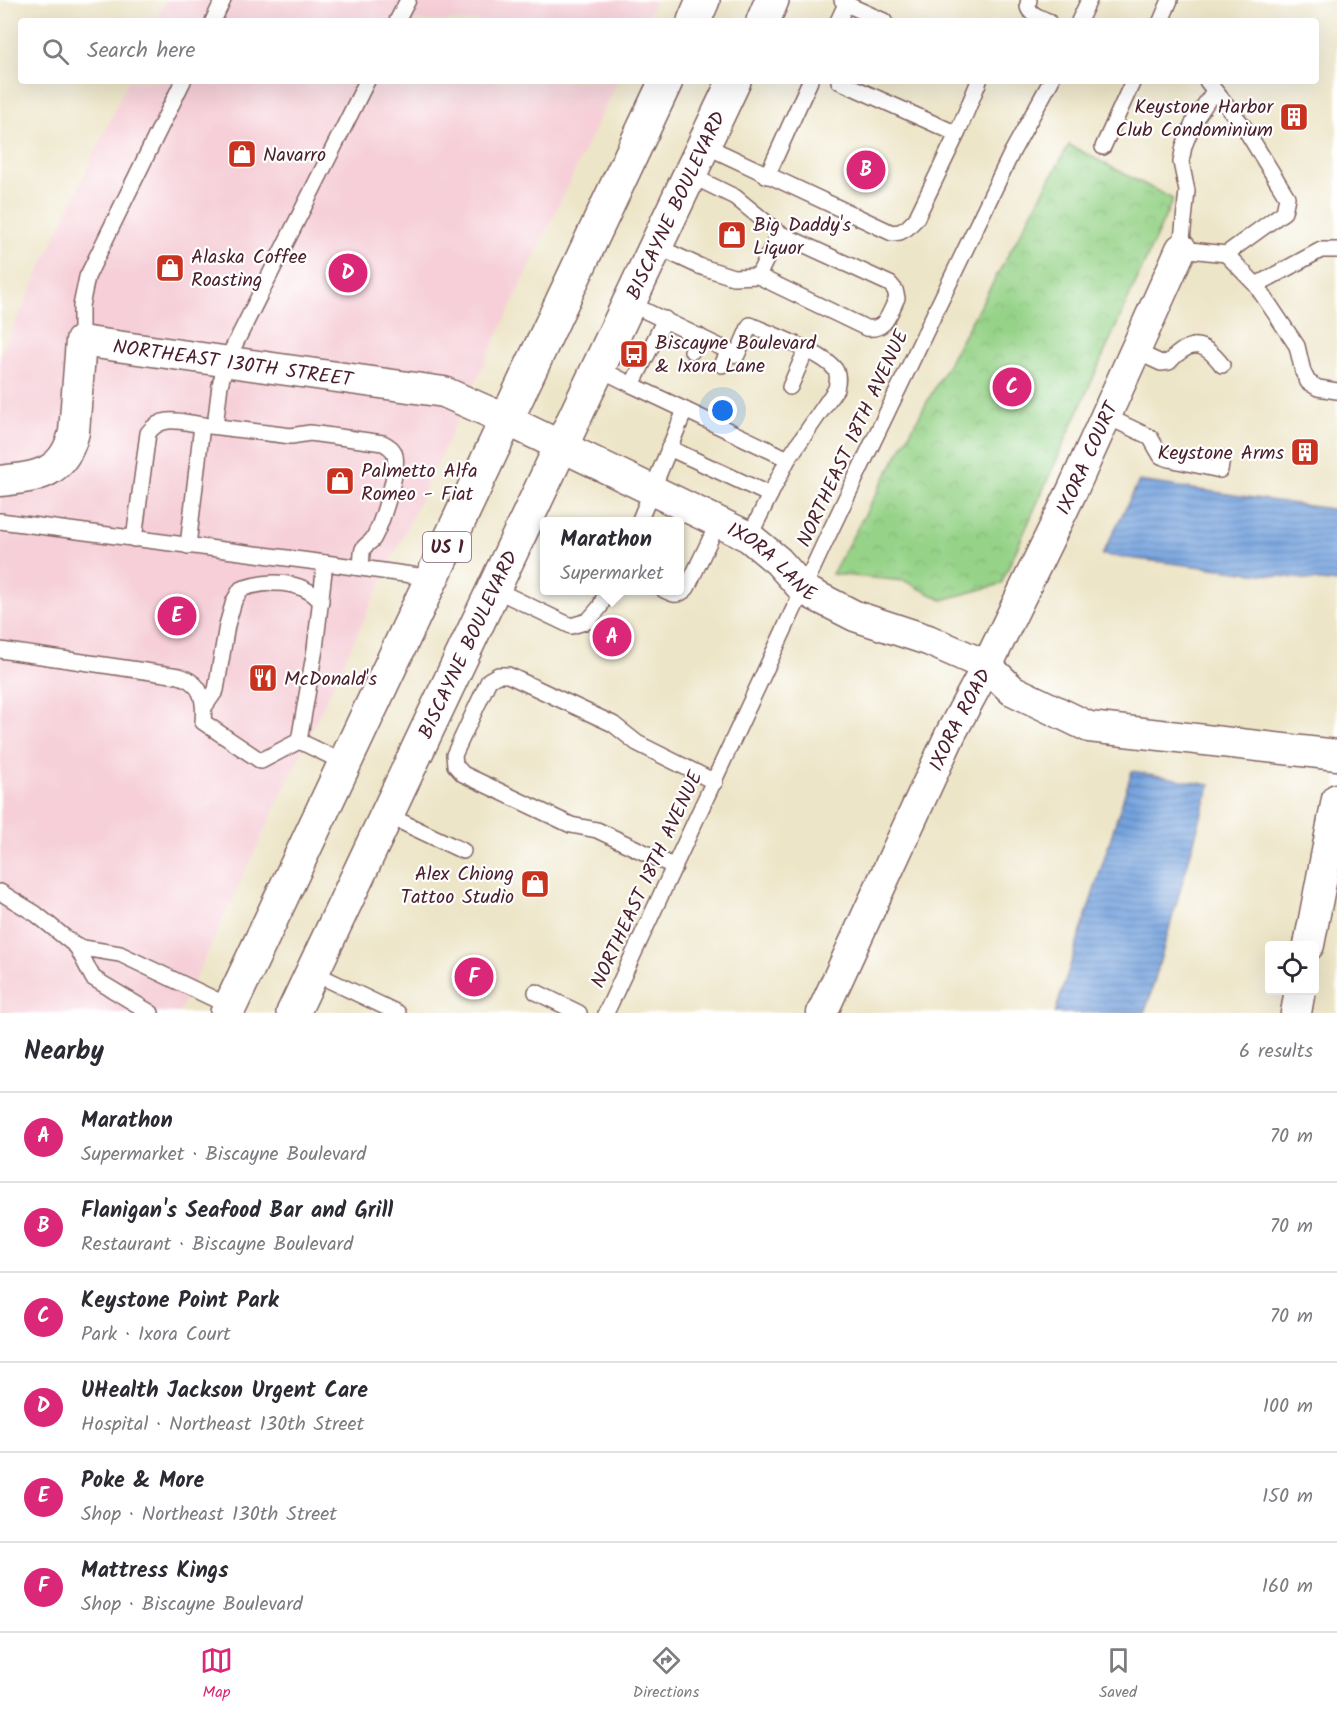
<!DOCTYPE html>
<html lang="en">
<head>
<meta charset="utf-8">
<style>
	:root { --surface:#fff; --page:#f2f2f3; --text:#2b2b33; --muted:#7c7c81; --line:#e1e1e2; --accent:#db2777 }
	body { margin:0; font-family:Kalam,sans-serif; background:var(--page); color:var(--text) }
	.controls { position:absolute; right:18px; bottom:18px; display:grid; overflow:hidden; border-radius:6px; box-shadow:0 6px 24px #0002 }
	.controls button { width:54px; height:54px; display:grid; place-items:center; padding:0; border:0; border-bottom:2px solid var(--line); background:var(--surface); color:var(--text); font:30px sans-serif }
	.you { position:absolute; left:723px; top:411px; width:21px; height:21px; margin:-15px; border:4px solid #fff; border-radius:50%; background:#1a73e8; box-shadow:0 0 0 9px #1a73e833 }
	.badge { display:grid; place-items:center; width:39px; height:39px; border-radius:50%; background:var(--accent); color:#fff; font-size:20px; font-weight:700 }
	.pin { position:absolute; translate:-50% -50%; border:3px solid #fff; box-shadow:0 2px 6px #0006 }
	.popup { position:absolute; left:540px; top:517px; width:144px; height:78px; box-sizing:border-box; display:grid; place-content:center; border-radius:6px; background:var(--surface); filter:drop-shadow(0 2px 4px #0005); font-size:20px; white-space:nowrap; color:var(--muted) }
	.popup b { font-size:22px; color:var(--text) }
	.popup::after { content:''; position:absolute; left:50%; top:100%; margin-left:-12px; border:12px solid transparent; border-top-color:var(--surface) }
	.list { margin:0; padding:0; list-style:none }
	h2 { display:flex; justify-content:space-between; align-items:center; height:78px; margin:0; padding:0 24px; font-size:26px }
	h2 small { font-size:20px; font-weight:400; color:var(--muted) }
	.list li { display:grid; grid-template-columns:39px 1fr auto; gap:18px; align-items:center; box-sizing:border-box; height:90px; padding:0 24px; border-top:2px solid var(--line) }
	.list b { display:block; font-size:22px; white-space:nowrap }
	.list p { margin:0; font-size:20px; white-space:nowrap; color:var(--muted) }
	.list em { font-size:20px; font-style:normal; color:var(--muted) }
	.icon { flex:none; width:33px; height:33px; fill:none; stroke:currentColor; stroke-width:2; stroke-linecap:round; stroke-linejoin:round }
	.map { position:relative; flex:none; width:1337px; height:1013px; overflow:hidden }
	.search { position:absolute; background:var(--surface); box-shadow:0 6px 24px #0002; left:18px; right:18px; top:18px; height:66px; display:flex; align-items:center; gap:15px; box-sizing:border-box; padding:0 21px; border-radius:6px; color:var(--muted); font-size:22px }
	.sheet { height:618px; background:var(--surface) }
	nav { display:flex; justify-content:space-around; align-items:center; box-sizing:border-box; height:84px; border-top:2px solid var(--line); background:var(--surface); font-size:16px; color:var(--muted) }
	nav a { display:grid; justify-items:center; gap:3px }
	nav .on { color:var(--accent) }
	.map>svg:first-child { display:block }
	.built { fill:#f6cfd8 }
	.park { fill:url(#park-crowns); stroke:#70795a; stroke-width:1.5 }
	.water { fill:url(#water-rules); stroke:#606184; stroke-width:1.5 }
	.lines { fill:none; stroke-linecap:round; stroke-linejoin:round }
	.service-casing { stroke:#836462; stroke-width:18 }
	.minor-casing { stroke:#836462; stroke-width:33 }
	.primary-casing { stroke:#836462; stroke-width:36 }
	.service { stroke:#fff; stroke-width:15 }
	.minor { stroke:#fff; stroke-width:30 }
	.primary { stroke:#fff; stroke-width:33 }
	.labels { text-anchor:middle; stroke-width:4.5; stroke-linejoin:round; paint-order:stroke }
	.shield { fill:#fff; stroke:#80626b; stroke-width:1.5 }
	.shield-label { font-size:18px; font-weight:bold; fill:#4a1f2b }
	.poi-label { font-size:20px; fill:#4a1f2b; stroke:#fff; text-anchor:start }
	.street-label { font-size:20px; fill:#4a1f2b; stroke:#fff }
</style>
</head>
<body>
<div class="map">
<svg width="1337" height="1013" viewBox="0 0 1337 1013">
	<defs>
		<pattern id="park-crowns" width="20" height="18" patternUnits="userSpaceOnUse" patternTransform="scale(1.5)"><rect width="20" height="18" fill="#96d388"/><path d="M2 6a3 3 0 1 1 6 0M12 15a3 3 0 1 1 6 0" fill="none" stroke="#83b576"/></pattern>
		<pattern id="water-rules" width="6" height="5" patternUnits="userSpaceOnUse" patternTransform="scale(1.5)"><rect width="6" height="5" fill="#75a3de"/><path d="M0 2.5h6" fill="none" stroke="#6284b4"/></pattern>
	</defs>
	<rect width="100%" height="100%" fill="#fff"/>
	<filter id="ink" filterUnits="userSpaceOnUse"><feTurbulence type="fractalNoise" baseFrequency=".0167" numOctaves="2"/><feDisplacementMap in="SourceGraphic" scale="12" xChannelSelector="R" yChannelSelector="G"/><feConvolveMatrix kernelMatrix="1 2 1 2 8 2 1 2 1" color-interpolation-filters="sRGB"/></filter>
	<filter id="wash" filterUnits="userSpaceOnUse"><feTurbulence type="fractalNoise" baseFrequency=".008" numOctaves="4" result="noise"/><feDisplacementMap in="SourceGraphic" scale="24" xChannelSelector="R" yChannelSelector="G"/><feGaussianBlur stdDeviation="1.35" result="paint"/><feColorMatrix in="noise" values="0 0 0 0 0 0 0 0 0 0 0 0 0 0 0 0 0 1.4 0 .05"/><feComposite in="paint" operator="in"/></filter>
	<g filter="url(#wash)">
		<rect width="100%" height="100%" fill="#ede5c7"/>
		<g class="built">
			<polygon points="166,0 655,0 645,21 156,21"/>
			<polygon points="128,81 617,81 179,1013 0,1013 0,356"/>
		</g>
		<polygon class="park" points="1069,145 1173,199 1001,584 942,600 905,581 832,574"/>
		<g class="water">
			<polygon points="1139,481 1337,510 1337,583 1102,555"/>
			<polygon points="1132,771 1210,785 1148,1003 1144,1013 1055,1013"/>
		</g>
	</g>
	<g filter="url(#ink)">
		<g class="lines">
			<g class="service-casing">
				<g id="service">
					<polyline points="842,0 846,4 884,21"/>
					<path d="M1029,0C1024,13 1039,17 1048,21"/>
					<polyline points="213,21 223,0"/>
					<polyline points="397,21 408,0"/>
					<polyline points="838,21 846,4"/>
					<polyline points="1079,21 1089,0"/>
					<polyline points="1161,21 1170,0"/>
					<polyline points="839,81 957,134"/>
					<polyline points="1207,81 1244,127 1287,197 1284,212 1226,254"/>
					<polyline points="1214,91 1194,121 1184,146 1181,162 1187,191 1181,249 1226,254 1256,285 1297,346 1303,372 1308,382 1318,388 1337,391"/>
					<polyline points="704,145 892,233 900,232 907,228 916,219 957,134 979,81"/>
					<polyline points="1103,147 1133,81"/>
					<polyline points="767,176 810,81"/>
					<polyline points="656,246 699,266 733,277 758,276 779,233 735,197 690,175"/>
					<path d="M758,276L866,328C886,331 889,314 897,298L895,290L890,284L779,233"/>
					<polyline points="1256,285 1321,250 1337,250"/>
					<path d="M629,303L737,355L750,325C769,333 828,355 836,371C839,377 837,383 836,389L788,459"/>
					<polyline points="665,319 632,385 685,410"/>
					<polyline points="81,341 81,306 87,277 183,81"/>
					<polyline points="692,351 699,336"/>
					<path d="M1135,351L1161,363L1169,362C1190,340 1203,340 1222,365"/>
					<polyline points="722,365 729,351"/>
					<polyline points="598,368 632,385"/>
					<polyline points="790,387 806,350"/>
					<polyline points="1106,416 1150,437 1161,456 1169,459 1220,470 1222,459"/>
					<path d="M202,425L291,436L310,433L383,443C389,446 394,449 395,456C399,471 381,525 373,539C371,542 365,545 363,549C361,554 362,563 361,568"/>
					<polyline points="215,426 220,385 227,360 367,81"/>
					<polyline points="669,448 770,495"/>
					<polyline points="0,521 325,563"/>
					<polyline points="639,522 685,410 788,459 749,537"/>
					<path d="M134,539L148,433C162,414 181,422 202,425L188,546"/>
					<polyline points="494,589 571,626 588,621 600,607 607,590"/>
					<path d="M664,590C674,595 678,597 687,588L718,523"/>
					<path d="M0,650L179,676C202,683 205,699 203,722L261,761L299,741"/>
					<path d="M205,706L216,690L227,625L234,601L241,589C268,580 300,579 321,601"/>
					<polyline points="299,741 315,649 325,563 433,578"/>
					<polyline points="299,741 345,763"/>
					<polyline points="387,815 463,851"/>
					<polyline points="675,867 597,830 571,825 463,774 455,765 454,755 489,680 498,675 508,675 613,724 637,743 715,782"/>
					<polyline points="0,892 36,914 77,947"/>
					<polyline points="312,972 398,1013"/>
					<polyline points="536,992 579,1013"/>
					<polyline points="151,1013 93,978 77,947 120,954 233,1008"/>
					<polyline points="606,1013 824,544 1012,152 1051,81"/>
				</g>
			</g>
			<g class="minor-casing">
				<g id="minor">
					<path id="s1" d="M0,481C38,477 64,474 74,432L81,341L444,392L507,420L749,537L778,561L804,590L855,616L928,640L987,666L1012,690L1089,727L1337,755"/>
					<polyline points="1309,945 1337,799"/>
					<path id="s2" d="M822,1013L951,733L987,666L1073,489L1181,249"/>
					<polyline points="1296,1013 1300,990"/>
				</g>
			</g>
			<g class="primary-casing">
				<g id="primary">
					<polyline points="694,21 703,0"/>
					<polyline points="763,21 772,0"/>
					<polyline points="227,1013 666,81"/>
					<path id="s3" d="M293,1013L734,81"/>
				</g>
			</g>
			<use href="#service" class="service"/>
			<use href="#minor" class="minor"/>
			<use href="#primary" class="primary"/>
		</g>
	</g>
	<defs>
		<g id="building-square" transform="scale(1.5)"><rect x="-9" y="-9" width="18" height="18" rx="4" fill="#c8321e" stroke="#fff"/><path d="M-4-6H4V6H1V3H-1V6H-4ZM-2.5-4.3h1.7v1.8h-1.7ZM.8-4.3h1.7v1.8H.8ZM-2.5-1h1.7V.8h-1.7ZM.8-1h1.7V.8H.8Z" fill="#fff"/></g>
		<g id="shop-square" transform="scale(1.5)"><rect x="-9" y="-9" width="18" height="18" rx="4" fill="#c8321e" stroke="#fff"/><path d="M-5-2.5h2.3a2.7 3.5 0 0 1 5.4 0H5L5.5 6h-11ZM-1.5-2.5h3a1.5 2.3 0 0 0-3 0Z" fill="#fff"/></g>
		<g id="bus-square" transform="scale(1.5)"><rect x="-9" y="-9" width="18" height="18" rx="4" fill="#c8321e" stroke="#fff"/><path d="M-5-6H5V4H4V6H2V4H-2V6H-4V4H-5ZM-3.5-4V0h7V-4ZM-3.5 1.2v1.5H-2V1.2ZM2 1.2v1.5H3.5V1.2Z" fill="#fff"/></g>
		<g id="restaurant-square" transform="scale(1.5)"><rect x="-9" y="-9" width="18" height="18" rx="4" fill="#c8321e" stroke="#fff"/><path d="M-5-6h1v4h1v-4h1v4h1v-4h1v5L-1.5 .5V6h-2V.5L-5-1ZM5-6V6H3V1.5H1.5Q1.5-4 5-6Z" fill="#fff"/></g>
	</defs>
	<g fill-rule="evenodd">
		<use href="#building-square" x="1294" y="117"/>
		<use href="#shop-square" x="242" y="154"/>
		<use href="#shop-square" x="732" y="235"/>
		<use href="#shop-square" x="170" y="268"/>
		<use href="#bus-square" x="634" y="354"/>
		<use href="#building-square" x="1305" y="452"/>
		<use href="#shop-square" x="340" y="481"/>
		<use href="#restaurant-square" x="263" y="678"/>
		<use href="#shop-square" x="535" y="884"/>
	</g>
	<g class="labels">
		<rect class="shield" x="423" y="532" width="48" height="30" rx="4.5"/>
		<g class="shield-label">
			<text x="447" y="553">US 1</text>
		</g>
		<g class="poi-label">
			<text x="1273" y="113" text-anchor="end">Keystone Harbor<tspan x="1273" dy="23">Club Condominium</tspan></text>
			<text x="263" y="161">Navarro</text>
			<text x="753" y="231">Big Daddy's<tspan x="753" dy="23">Liquor</tspan></text>
			<text x="191" y="263">Alaska Coffee<tspan x="191" dy="23">Roasting</tspan></text>
			<text x="655" y="349">Biscayne Boulevard<tspan x="655" dy="23">&amp; Ixora Lane</tspan></text>
			<text x="1284" y="459" text-anchor="end">Keystone Arms</text>
			<text x="361" y="477">Palmetto Alfa<tspan x="361" dy="23">Romeo - Fiat</tspan></text>
			<text x="284" y="685">McDonald's</text>
			<text x="514" y="880" text-anchor="end">Alex Chiong<tspan x="514" dy="23">Tattoo Studio</tspan></text>
		</g>
		<g class="street-label">
			<text dy="7" stroke="none"><textPath href="#s3" startOffset="894">BISCAYNE BOULEVARD</textPath></text>
			<text dy="7" stroke="none"><textPath href="#s1" startOffset="342">NORTHEAST 130TH STREET</textPath></text>
			<text transform="translate(852 438) rotate(-65)" y="7">NORTHEAST 18TH AVENUE</text>
			<text dy="7" stroke="none"><textPath href="#s2" startOffset="615">IXORA COURT</textPath></text>
			<text dy="7" stroke="none"><textPath href="#s1" startOffset="926">IXORA LANE</textPath></text>
			<text dy="7" stroke="none"><textPath href="#s3" startOffset="408">BISCAYNE BOULEVARD</textPath></text>
			<text dy="7" stroke="none"><textPath href="#s2" startOffset="324">IXORA ROAD</textPath></text>
			<text transform="translate(646 879) rotate(-65)" y="7">NORTHEAST 18TH AVENUE</text>
		</g>
	</g>
</svg>
<div class="controls">
<button><svg class="icon" aria-label="locate" viewBox="0 0 24 24"><circle cx="12" cy="12" r="6"/><path d="M12 2v4M12 18v4M2 12h4M18 12h4"/></svg></button>
</div>
<div class="you"></div>
<div class="pin badge" style="left:612px;top:637px">A</div>
<div class="popup"><b>Marathon</b>Supermarket</div>
<div class="pin badge" style="left:866px;top:170px">B</div>
<div class="pin badge" style="left:1012px;top:387px">C</div>
<div class="pin badge" style="left:348px;top:273px">D</div>
<div class="pin badge" style="left:177px;top:616px">E</div>
<div class="pin badge" style="left:474px;top:977px">F</div>
<div class="search"><svg class="icon" aria-label="search" viewBox="0 0 24 24"><circle cx="10" cy="10" r="6"/><path d="M15 15l6 6"/></svg>Search here</div>
</div>
<section class="sheet">
<h2>Nearby<small>6 results</small></h2>
<ul class="list">
<li><span class="badge">A</span><div><b>Marathon</b><p>Supermarket · Biscayne Boulevard</p></div><em>70 m</em></li>
<li><span class="badge">B</span><div><b>Flanigan's Seafood Bar and Grill</b><p>Restaurant · Biscayne Boulevard</p></div><em>70 m</em></li>
<li><span class="badge">C</span><div><b>Keystone Point Park</b><p>Park · Ixora Court</p></div><em>70 m</em></li>
<li><span class="badge">D</span><div><b>UHealth Jackson Urgent Care</b><p>Hospital · Northeast 130th Street</p></div><em>100 m</em></li>
<li><span class="badge">E</span><div><b>Poke &amp; More</b><p>Shop · Northeast 130th Street</p></div><em>150 m</em></li>
<li><span class="badge">F</span><div><b>Mattress Kings</b><p>Shop · Biscayne Boulevard</p></div><em>160 m</em></li>
</ul>
</section>
<nav>
<a class="on"><svg class="icon" aria-label="map" viewBox="0 0 24 24"><path d="M3 6l6-2 6 2 6-2v14l-6 2-6-2-6 2zM9 4v14M15 6v14"/></svg>Map</a>
<a><svg class="icon" aria-label="directions" viewBox="0 0 24 24"><path d="M12 3l9 9-9 9-9-9zM9 14v-3h6M13 9l2 2-2 2"/></svg>Directions</a>
<a><svg class="icon" aria-label="saved" viewBox="0 0 24 24"><path d="M7 4h10v16l-5-4-5 4z"/></svg>Saved</a>
</nav>
</body>
</html>
